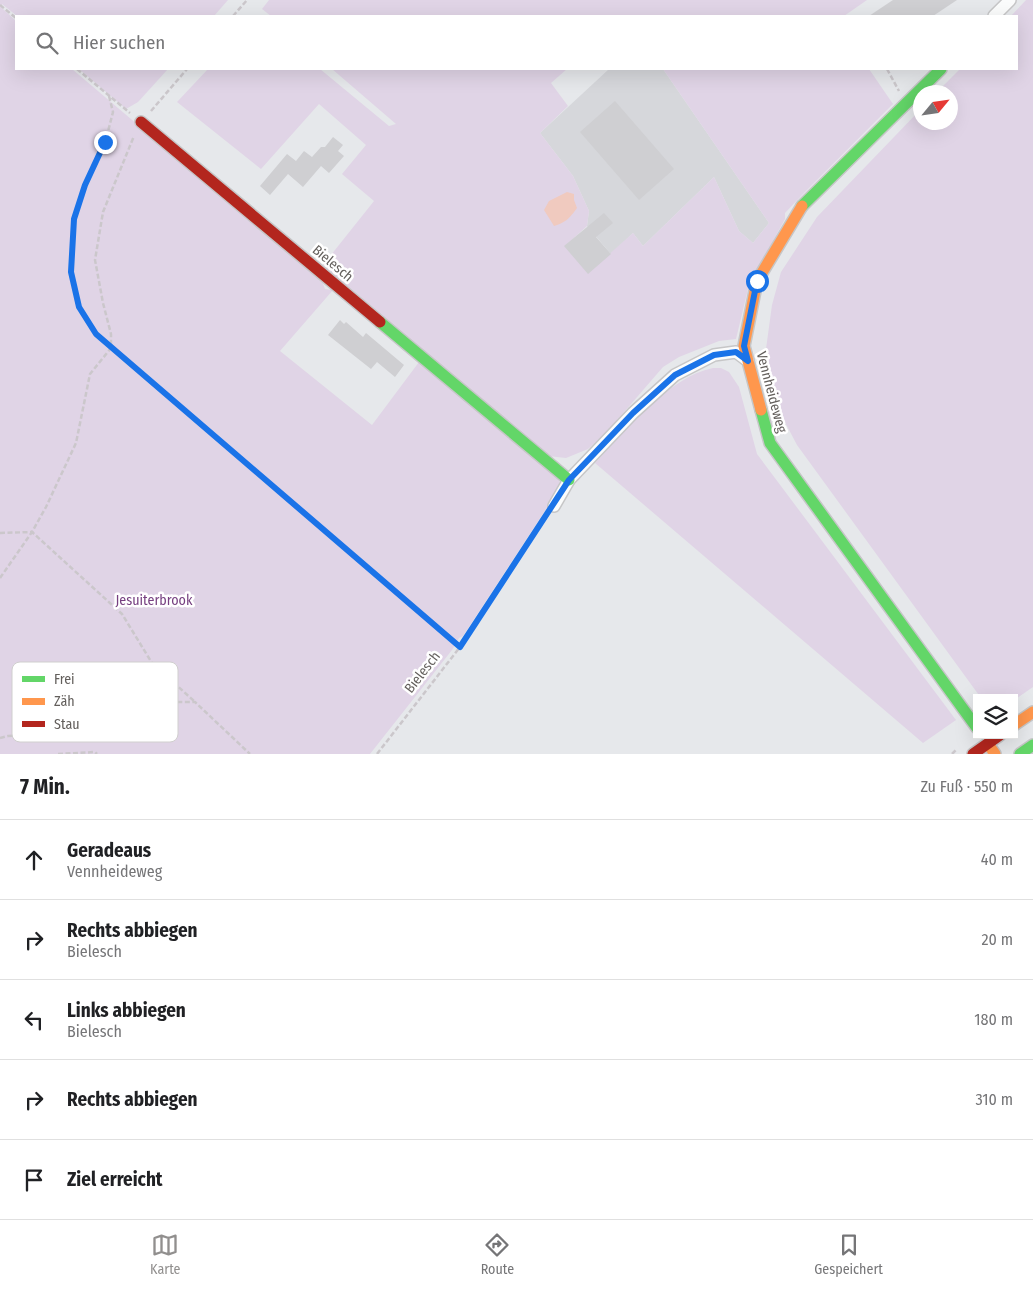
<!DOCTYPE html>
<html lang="de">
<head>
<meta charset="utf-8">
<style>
	:root { --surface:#fff; --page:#f6f6f6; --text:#202124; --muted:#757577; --line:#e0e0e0; --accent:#918f8e }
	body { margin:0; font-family:"Fira Sans Condensed",sans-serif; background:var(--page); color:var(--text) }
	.controls { position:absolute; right:15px; bottom:15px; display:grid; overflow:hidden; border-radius:0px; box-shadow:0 5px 20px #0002 }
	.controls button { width:45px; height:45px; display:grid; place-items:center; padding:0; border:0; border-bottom:1px solid var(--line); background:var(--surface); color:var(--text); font:25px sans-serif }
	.compass { position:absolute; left:913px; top:85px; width:45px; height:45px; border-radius:50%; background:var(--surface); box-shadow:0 5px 20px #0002; rotate:61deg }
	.stop { position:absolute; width:15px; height:15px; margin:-11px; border:4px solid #1a73e8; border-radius:50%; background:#fff }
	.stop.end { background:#1a73e8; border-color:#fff; box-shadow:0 1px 5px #0008 }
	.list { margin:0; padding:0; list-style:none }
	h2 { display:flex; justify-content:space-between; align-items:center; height:65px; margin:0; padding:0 20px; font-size:21px }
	h2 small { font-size:16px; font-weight:400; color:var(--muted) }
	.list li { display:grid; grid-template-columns:32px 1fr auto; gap:15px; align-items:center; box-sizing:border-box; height:80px; padding:0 20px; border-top:1px solid var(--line) }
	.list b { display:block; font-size:19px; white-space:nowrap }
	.list p { margin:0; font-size:16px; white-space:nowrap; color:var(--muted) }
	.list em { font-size:16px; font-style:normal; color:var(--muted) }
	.icon { flex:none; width:28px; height:28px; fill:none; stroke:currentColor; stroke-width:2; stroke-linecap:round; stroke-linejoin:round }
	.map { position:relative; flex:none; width:1033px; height:754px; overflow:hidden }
	.search { position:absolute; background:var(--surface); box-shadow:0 5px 20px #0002; left:15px; right:15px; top:15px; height:55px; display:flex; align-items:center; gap:12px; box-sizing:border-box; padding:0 18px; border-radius:0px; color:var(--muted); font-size:19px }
	.sheet { height:465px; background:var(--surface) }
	nav { display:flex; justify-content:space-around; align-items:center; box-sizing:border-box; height:70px; border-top:1px solid var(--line); background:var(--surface); font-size:14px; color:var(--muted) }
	nav a { display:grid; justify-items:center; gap:2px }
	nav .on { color:var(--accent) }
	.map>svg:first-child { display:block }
	.industrial { fill:#d6d7db }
	.green { fill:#e0d4e6 }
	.water { fill:#f0cabf }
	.building { fill:#cfcfd2 }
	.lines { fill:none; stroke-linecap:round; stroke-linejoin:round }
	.street-casing { stroke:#c6c6c7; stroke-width:14 }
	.fast-casing { stroke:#c6c6c7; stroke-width:14 }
	.slow-casing { stroke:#c6c6c7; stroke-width:14 }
	.jam-casing { stroke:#c6c6c7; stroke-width:14 }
	.path { stroke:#cbc7cb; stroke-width:2.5; stroke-dasharray:5 2.5; stroke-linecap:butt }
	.street { stroke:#fbfcfc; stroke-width:11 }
	.fast { stroke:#63d668; stroke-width:11 }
	.slow { stroke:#ff974d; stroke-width:11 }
	.jam { stroke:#b3261e; stroke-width:11 }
	.route { stroke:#1a73e8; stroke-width:6 }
	.labels { text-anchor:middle; stroke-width:5; stroke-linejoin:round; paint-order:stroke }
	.street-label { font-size:14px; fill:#635f5c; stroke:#fff }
	.park-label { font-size:14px; fill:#763f80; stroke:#fff }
	.key { fill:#fff; stroke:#d0cfce; stroke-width:1 }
	.key-label { font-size:14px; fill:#635f5c }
</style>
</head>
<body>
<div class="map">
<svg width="1033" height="754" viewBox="0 0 1033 754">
	<rect width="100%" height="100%" fill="#e6e8eb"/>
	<polygon class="industrial" points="609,69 663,69 769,223 753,243 739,231 714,177 643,246 633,233 611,254 587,226 589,211 573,176 540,133"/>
	<g class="green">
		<polygon points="0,0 228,0 214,16 17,16 2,4 2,8 16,21 16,69 72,69 322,281 325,289 333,290 280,351 372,425 419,362 559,479 560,485 550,503 463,636 459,638 452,650 370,754 0,754"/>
		<polygon points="269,0 867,0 844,16 271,16 262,9"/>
		<polygon points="1026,0 1033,0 1033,687 1014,700 1014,698 981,698 797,445 777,407 770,377 766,349 772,305 781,272 817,217 920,110 920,122 950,122 950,92 937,92 960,69 1017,69 1017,16 1011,16"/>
		<polygon points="79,69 168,69 138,102 126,109"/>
		<polygon points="208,69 320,69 389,126 396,124 332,69 567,69 551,83 568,106 540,133 573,176 589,211 587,226 565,246 588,273 633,233 643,246 714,177 739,231 753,243 769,223 663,69 869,69 893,104 804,193 785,213 785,219 749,285 736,339 719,341 679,357 663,367 606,433 588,449 566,458 548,456 323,265 374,201 342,174 366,145 319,104 261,169 177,102"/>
		<path d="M713,368H721L729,372L739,387L757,454L956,720L923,743L595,463C626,431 668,377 713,368Z"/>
	</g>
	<path class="water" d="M567,192L574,194V200L577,208C570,218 565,223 554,226L544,210L549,201Z"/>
	<g class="building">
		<polygon points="893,0 957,0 933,16 869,16"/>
		<polygon points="615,101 674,169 639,200 580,132"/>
		<polygon points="333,137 343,145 338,151 344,156 329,173 321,166 303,187 288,174 270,195 260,186 287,154 296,161 304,151 312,157 321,147 325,147"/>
		<polygon points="604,213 613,223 596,237 611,254 588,274 564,246"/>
		<polygon points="340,320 344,324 346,322 363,337 366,333 404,365 395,377 377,362 371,369 328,335"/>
	</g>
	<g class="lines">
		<g class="street-casing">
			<g id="street">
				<polyline points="994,16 1010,0"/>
				<polyline points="554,506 569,480 633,413 675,375 714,355 736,352 748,361"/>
			</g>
		</g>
		<g class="fast-casing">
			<g id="fast">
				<polyline points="802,206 941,69"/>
				<polyline points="380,322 569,480"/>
				<polyline points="761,410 770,443 977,728"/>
				<polyline points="1020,754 1033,745"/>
			</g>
		</g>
		<g class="slow-casing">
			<g id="slow">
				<polyline points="761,410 744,346 757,281 802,206"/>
				<polyline points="1014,725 1033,712"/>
				<polyline points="988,744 995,754"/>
			</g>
		</g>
		<g class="jam-casing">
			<g id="jam">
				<polyline points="141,122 380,322"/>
				<polyline points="973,754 1000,735"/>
			</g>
		</g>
		<g class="path">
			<polyline points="0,5 16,18"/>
			<polyline points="233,16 247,0"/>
			<polyline points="77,69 130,113"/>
			<polyline points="887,69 899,91"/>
			<polyline points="109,96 113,112 105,143 85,185 74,219 71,272 79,307 96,334 111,348 460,647"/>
			<polyline points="151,111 187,69"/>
			<polyline points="0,533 32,532 122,614 152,663 194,701"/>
			<polyline points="0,578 32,532 46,507 76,443 90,374 111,348 111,334 103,303 95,260 103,212 134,136"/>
			<polyline points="0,738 8,736 52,733 86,711 113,698 136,702 195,702 250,754"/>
			<polyline points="58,754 95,752 97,754"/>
			<polyline points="377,754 460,647 548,515"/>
			<polyline points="952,754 957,749"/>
		</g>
		<use href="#street" class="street"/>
		<use href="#fast" class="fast"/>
		<use href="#slow" class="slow"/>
		<use href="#jam" class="jam"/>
	</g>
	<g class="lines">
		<polyline class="route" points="105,142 85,185 74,219 71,272 79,307 96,334 460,647 569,480 633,413 675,375 714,355 736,352 748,361 744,346 757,281"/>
	</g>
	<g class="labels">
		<g class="street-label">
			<text transform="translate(333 263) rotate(40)" y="5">Bielesch</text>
			<text transform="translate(772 392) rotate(75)" y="5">Vennheideweg</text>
			<text transform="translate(422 672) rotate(-52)" y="5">Bielesch</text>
		</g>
		<g class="park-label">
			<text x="154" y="605">Jesuiterbrook</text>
		</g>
	</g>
	<rect x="12" y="662" width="166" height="80" rx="8" class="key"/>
	<rect x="22" y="676" width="23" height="6" fill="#63d668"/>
	<rect x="22" y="698" width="23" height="7" fill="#ff974d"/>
	<rect x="22" y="721" width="23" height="6" fill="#b3261e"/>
	<g class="key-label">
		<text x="54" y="684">Frei</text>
		<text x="54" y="706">Zäh</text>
		<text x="54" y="729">Stau</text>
	</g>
</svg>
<div class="controls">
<button><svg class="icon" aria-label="layers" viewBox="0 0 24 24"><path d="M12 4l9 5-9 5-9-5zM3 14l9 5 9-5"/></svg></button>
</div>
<svg class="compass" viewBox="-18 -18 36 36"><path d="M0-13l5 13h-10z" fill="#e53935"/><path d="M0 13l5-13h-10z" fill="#757577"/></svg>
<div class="stop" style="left:757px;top:281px"></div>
<div class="stop end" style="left:105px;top:142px"></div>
<div class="search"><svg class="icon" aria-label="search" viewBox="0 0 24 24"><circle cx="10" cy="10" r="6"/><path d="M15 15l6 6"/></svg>Hier suchen</div>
</div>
<section class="sheet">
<h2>7 Min.<small>Zu Fuß · 550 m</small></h2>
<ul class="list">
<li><svg class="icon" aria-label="ahead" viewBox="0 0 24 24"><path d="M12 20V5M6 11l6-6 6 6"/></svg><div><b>Geradeaus</b><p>Vennheideweg</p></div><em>40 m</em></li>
<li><svg class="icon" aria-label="right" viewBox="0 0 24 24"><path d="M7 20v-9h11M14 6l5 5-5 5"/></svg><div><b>Rechts abbiegen</b><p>Bielesch</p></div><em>20 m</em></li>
<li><svg class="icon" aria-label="left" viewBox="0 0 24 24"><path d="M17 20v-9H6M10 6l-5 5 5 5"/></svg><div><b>Links abbiegen</b><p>Bielesch</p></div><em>180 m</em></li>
<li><svg class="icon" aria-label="right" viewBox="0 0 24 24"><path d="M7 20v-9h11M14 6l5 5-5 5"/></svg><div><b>Rechts abbiegen</b></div><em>310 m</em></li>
<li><svg class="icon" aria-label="arrive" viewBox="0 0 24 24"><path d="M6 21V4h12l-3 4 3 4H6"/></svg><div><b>Ziel erreicht</b></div></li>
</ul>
</section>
<nav>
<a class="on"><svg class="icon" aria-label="map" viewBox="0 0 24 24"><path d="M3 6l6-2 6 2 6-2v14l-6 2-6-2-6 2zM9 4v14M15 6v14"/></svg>Karte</a>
<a><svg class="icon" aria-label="directions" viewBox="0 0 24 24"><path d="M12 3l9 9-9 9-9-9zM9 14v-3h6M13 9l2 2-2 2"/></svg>Route</a>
<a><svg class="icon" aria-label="saved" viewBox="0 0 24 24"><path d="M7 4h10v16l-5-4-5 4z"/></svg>Gespeichert</a>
</nav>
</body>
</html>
